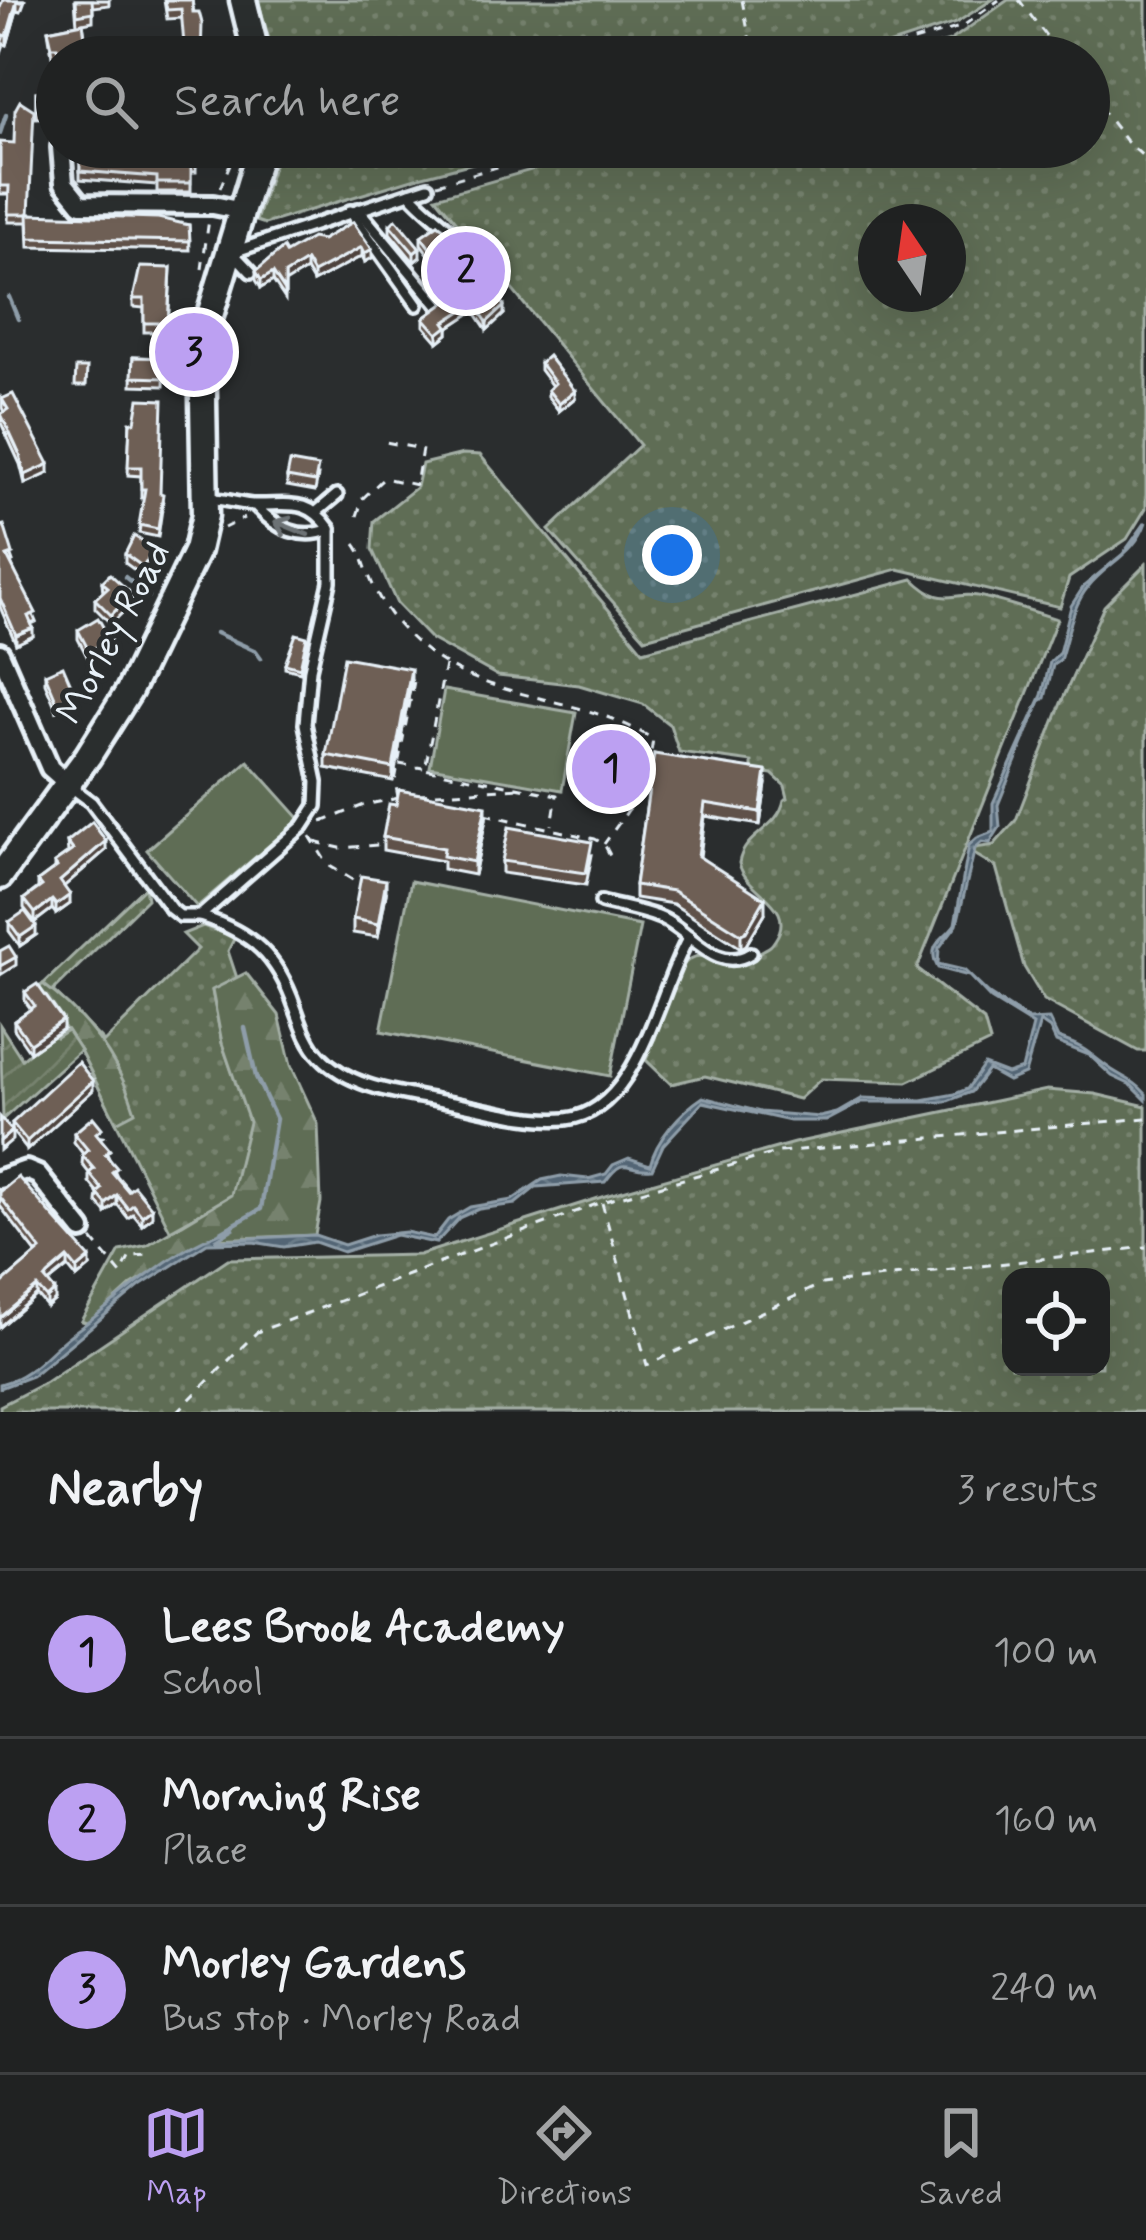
<!DOCTYPE html>
<html lang="en">
<head>
<meta charset="utf-8">
<style>
	:root { --surface:#202222; --page:#2d2f2f; --text:#f1f3f6; --muted:#a2a4a5; --line:#3d3f40; --accent:#bca0f2 }
	body { margin:0; font-family:Mynerve,sans-serif; background:var(--page); color:var(--text) }
	.controls { position:absolute; right:36px; bottom:36px; display:grid; overflow:hidden; border-radius:24px; box-shadow:0 12px 48px #0002 }
	.controls button { width:108px; height:108px; display:grid; place-items:center; padding:0; border:0; border-bottom:3px solid var(--line); background:var(--surface); color:var(--text); font:60px sans-serif }
	.compass { position:absolute; left:858px; top:204px; width:108px; height:108px; border-radius:50%; background:var(--surface); box-shadow:0 12px 48px #0002; rotate:347deg }
	.you { position:absolute; left:672px; top:555px; width:42px; height:42px; margin:-30px; border:9px solid #fff; border-radius:50%; background:#1a73e8; box-shadow:0 0 0 18px #1a73e833 }
	.badge { display:grid; place-items:center; width:78px; height:78px; border-radius:50%; background:var(--accent); color:#111; font-size:39px; font-weight:700 }
	.pin { position:absolute; translate:-50% -50%; border:6px solid #fff; box-shadow:0 3px 12px #0006 }
	.list { margin:0; padding:0; list-style:none }
	h2 { display:flex; justify-content:space-between; align-items:center; height:156px; margin:0; padding:0 48px; font-size:51px }
	h2 small { font-size:39px; font-weight:400; color:var(--muted) }
	.list li { display:grid; grid-template-columns:78px 1fr auto; gap:36px; align-items:center; box-sizing:border-box; height:168px; padding:0 48px; border-top:3px solid var(--line) }
	.list b { display:block; font-size:45px; white-space:nowrap }
	.list p { margin:0; font-size:39px; white-space:nowrap; color:var(--muted) }
	.list em { font-size:39px; font-style:normal; color:var(--muted) }
	.icon { flex:none; width:66px; height:66px; fill:none; stroke:currentColor; stroke-width:2; stroke-linecap:round; stroke-linejoin:round }
	.map { position:relative; flex:none; width:1146px; height:1412px; overflow:hidden }
	.search { position:absolute; background:var(--surface); box-shadow:0 12px 48px #0002; left:36px; right:36px; top:36px; height:132px; display:flex; align-items:center; gap:30px; box-sizing:border-box; padding:0 42px; border-radius:66px; color:var(--muted); font-size:45px }
	.sheet { height:660px; background:var(--surface) }
	nav { display:flex; justify-content:space-around; align-items:center; box-sizing:border-box; height:168px; border-top:3px solid var(--line); background:var(--surface); font-size:33px; color:var(--muted) }
	nav a { display:grid; justify-items:center; gap:6px }
	nav .on { color:var(--accent) }
	.map>svg:first-child { display:block }
	.grass { fill:url(#grass-dots); stroke:#a4afa6; stroke-width:3; fill-rule:evenodd }
	.forest { fill:url(#forest-firs); stroke:#a4afa6; stroke-width:3 }
	.garden { fill:url(#garden-furrows); stroke:#a4afa6; stroke-width:3 }
	.pitch { fill:#5f6d55; stroke:#a4afa6; stroke-width:3 }
	.water { fill:url(#water-waves); stroke:#8e9da9; stroke-width:3 }
	.lines { fill:none; stroke-linecap:round; stroke-linejoin:round }
	.stream { stroke:#8e9da9; stroke-width:4.5 }
	.lane-casing { stroke:#e8f1f8; stroke-width:18 }
	.street-casing { stroke:#e8f1f8; stroke-width:26 }
	.secondary-casing { stroke:#e8f1f8; stroke-width:33 }
	.path { stroke:#e8f1f8; stroke-width:3; stroke-dasharray:9 9; stroke-linecap:butt }
	.lane { stroke:#2a2d2e; stroke-width:9 }
	.street { stroke:#2a2d2e; stroke-width:16 }
	.secondary { stroke:#2a2d2e; stroke-width:24 }
	.wall { fill:#5f5149; stroke:#e8f1f8; stroke-width:3 }
	.shaded-wall { fill:#4d423c; stroke:#e8f1f8; stroke-width:3 }
	.building { fill:#6e5e55; stroke:#e8f1f8; stroke-width:3 }
	.oneway { stroke:#6c7275 }
	.labels { text-anchor:middle; stroke-width:10; stroke-linejoin:round; paint-order:stroke }
	.street-label { font-size:39px; fill:#e8f1f8; stroke:#2a2d2e }
</style>
</head>
<body>
<div class="map">
<svg width="1146" height="1412" viewBox="0 0 1146 1412">
	<defs>
		<pattern id="grass-dots" width="8" height="8" patternUnits="userSpaceOnUse" patternTransform="scale(3)"><rect width="8" height="8" fill="#5f6d55"/><path d="M2 2h.1M6 6h.1" fill="none" stroke="#76826e" stroke-width="1.8" stroke-linecap="round"/></pattern>
		<pattern id="forest-firs" width="22" height="20" patternUnits="userSpaceOnUse" patternTransform="scale(3)"><rect width="22" height="20" fill="#5f6d55"/><path d="M5 1l3.5 6h-7zM16 11l3.5 6h-7z" fill="#76826e"/></pattern>
		<pattern id="garden-furrows" width="10" height="10" patternUnits="userSpaceOnUse" patternTransform="scale(3)"><rect width="10" height="10" fill="#5f6d55"/><path d="M-1 1l2-2M0 10L10 0M9 11l2-2" fill="none" stroke="#76826e"/></pattern>
		<pattern id="water-waves" width="16" height="10" patternUnits="userSpaceOnUse" patternTransform="scale(3)"><rect width="16" height="10" fill="#526574"/><path d="M0 5q4-4 8 0t8 0" fill="none" stroke="#6b7c89"/></pattern>
	</defs>
	<rect width="100%" height="100%" fill="#2a2d2e"/>
	<filter id="ink" filterUnits="userSpaceOnUse"><feTurbulence type="fractalNoise" baseFrequency=".00833" numOctaves="2"/><feDisplacementMap in="SourceGraphic" scale="24" xChannelSelector="R" yChannelSelector="G"/><feConvolveMatrix kernelMatrix="1 2 1 2 8 2 1 2 1" color-interpolation-filters="sRGB"/></filter>
	<g filter="url(#ink)">
		<g class="grass">
			<polygon points="258,0 992,0 956,23 851,57 274,57"/>
			<path d="M1008,0H1146V508L1127,539L1069,578L1060,607L898,569L645,638L549,530L640,445L436,197L612,147H1089V57H895L950,41ZM876,222H948V294H876Z"/>
			<polygon points="279,147 535,147 419,177 265,224 256,221"/>
			<path d="M463,454L480,455L643,651L913,579C946,611 951,589 983,597C1008,603 1032,611 1057,619L917,969L984,1021L990,1042L907,1082L821,1079L799,1099L705,1076L671,1084L646,1060L683,965C703,944 713,968 735,965C745,964 752,957 760,952C768,947 770,948 775,940C799,904 745,893 739,863C744,833 778,830 784,800L788,798L785,786L772,774L752,771V762L679,752L670,725L643,704L579,685L498,676L431,639L397,604L372,549L374,521L417,487L422,464Z"/>
			<polygon points="1146,564 1146,1051 1138,1051 1044,1000 1024,967 996,867 974,854 975,848 994,845 1016,820 1061,703 1104,606"/>
			<polygon points="145,887 147,899 53,991 104,1042 198,949 183,934 203,926 235,937 228,951 237,978 212,991 222,1043 250,1122 231,1196 170,1230 80,1050 38,989"/>
			<path d="M1047,1090L1095,1094L1146,1106V1412H0V1406L46,1382L228,1259L419,1255L605,1196L794,1143ZM1011,1277H1101V1367H1011Z"/>
		</g>
		<g class="forest">
			<polygon points="246,973 279,1015 291,1065 318,1124 321,1202 315,1235 214,1239 226,1230 132,1285 89,1324 81,1321 120,1251 147,1245 231,1195 249,1122 222,1043 212,990"/>
			<path d="M43,984C87,1017 119,1059 135,1112L116,1122L80,1050L38,989Z"/>
		</g>
		<polygon class="garden" points="0,1025 22,1059 52,1033 56,1037 67,1030 80,1050 3,1119"/>
		<g class="pitch">
			<polygon points="444,690 576,713 562,790 430,767"/>
			<polygon points="248,761 300,819 197,907 147,850"/>
			<polygon points="411,881 640,926 610,1076 381,1031"/>
		</g>
		<path class="water" d="M1146,522C1136,553 1107,563 1088,587C1072,606 1068,636 1060,660L1053,665L1045,698L1040,701L998,805L1000,827L990,843L982,842L975,848L957,924L939,948L938,964L964,970L989,994L1029,1020L1049,1019L1058,1038C1090,1049 1087,1053 1112,1070C1126,1079 1135,1081 1146,1094V1100L1131,1085L1112,1076L1089,1055L1056,1042L1050,1029L1040,1022L1025,1074L1008,1081L988,1070L971,1092L945,1102H862L826,1121H790L703,1102L663,1145L652,1169C625,1172 626,1153 605,1182L536,1187L515,1204L479,1209L459,1218L436,1243L396,1235L343,1252L315,1242L284,1247L253,1242L207,1243L140,1286L32,1376L0,1388V1384C35,1375 49,1349 77,1330C128,1294 173,1245 235,1228L215,1240L315,1235L344,1245L375,1235L406,1232L434,1238L448,1220L470,1207L512,1200L542,1180L561,1176L588,1179L606,1174L613,1165L629,1158L650,1165C656,1140 680,1112 703,1097L760,1112L820,1117L837,1113L863,1098L922,1100L955,1094L967,1089L984,1065L1007,1074L1022,1069L1033,1025L991,999L969,976L938,968C925,944 945,939 955,924L969,845L977,838L993,832V803L1042,695L1050,662L1059,653L1071,606L1084,586L1123,554Z"/>
		<g class="lines">
			<g class="stream">
				<polyline points="0,133 6,115"/>
				<polyline points="9,297 18,319"/>
				<polyline points="125,577 149,596"/>
				<polyline points="216,633 256,651 261,658"/>
				<polyline points="221,1232 261,1209 276,1119 256,1077 245,1028"/>
			</g>
			<g class="lane-casing">
				<g id="lane">
					<path d="M410,193C425,211 442,220 457,238"/>
					<polyline points="358,209 438,305"/>
					<polyline points="350,211 417,305"/>
					<polyline points="233,252 428,187"/>
					<polyline points="234,254 251,272"/>
					<path d="M209,499C227,498 242,506 259,505C292,505 309,499 330,529C302,541 276,529 256,506"/>
					<polyline points="318,511 337,495"/>
					<polyline points="68,785 91,802 171,909 180,916 200,916 303,826 316,806 317,782 305,724 310,669 330,582 330,529"/>
					<path d="M601,902C620,907 640,910 658,917C689,928 716,976 751,953"/>
					<path d="M200,916C252,933 277,955 295,1007C301,1023 307,1043 320,1056C352,1090 403,1093 447,1102C486,1109 527,1122 566,1119C639,1112 658,990 689,937"/>
				</g>
			</g>
			<g class="street-casing">
				<g id="street">
					<polyline points="61,147 64,183 81,204 213,205 243,211"/>
					<polyline points="0,653 50,768 68,784"/>
					<polyline points="0,1179 26,1170 38,1175 82,1230"/>
				</g>
			</g>
			<g class="secondary-casing">
				<g id="secondary">
					<polyline points="243,0 257,57"/>
					<polyline points="0,876 88,756 129,691 197,550 205,515 202,342 261,147"/>
				</g>
			</g>
			<g class="path">
				<polyline points="742,0 753,57"/>
				<polyline points="1019,0 1062,57"/>
				<polyline points="862,57 963,26 999,0"/>
				<polyline points="1089,93 1125,140 1146,159"/>
				<polyline points="437,184 568,147"/>
				<polyline points="220,188 237,147"/>
				<polyline points="202,269 209,219"/>
				<polyline points="357,516 363,498 384,478 416,485 422,449 380,441"/>
				<polyline points="224,528 244,518"/>
				<path d="M355,544C363,554 364,566 370,578C378,598 390,617 406,633C479,707 570,688 653,739L646,785L604,844"/>
				<polyline points="445,665 425,769 557,795 552,825"/>
				<polyline points="399,764 423,768"/>
				<polyline points="418,794 522,788"/>
				<polyline points="398,797 395,781 414,681 410,680"/>
				<polyline points="485,814 595,839 604,844 610,855"/>
				<polyline points="322,822 364,805 399,798"/>
				<polyline points="310,836 328,865 361,885"/>
				<polyline points="315,842 340,848 378,845"/>
				<polyline points="602,1203 647,1365 822,1284 1146,1247"/>
				<polyline points="92,1239 121,1274 130,1256 150,1255"/>
				<polyline points="177,1412 257,1332 602,1202 779,1152 1146,1118"/>
			</g>
			<use href="#lane" class="lane"/>
			<use href="#street" class="street"/>
			<use href="#secondary" class="secondary"/>
		</g>
		<g class="wall">
			<polygon points="3,0 25,0 21,11 17,10 7,45 4,44 0,56 0,8"/>
			<polygon points="75,0 109,0 109,5 93,7 93,21 83,23 88,57 52,56 48,30 77,24"/>
			<polygon points="164,0 192,0 200,53 181,18 167,19"/>
			<polygon points="36,92 57,92 57,117 36,118"/>
			<polygon points="0,142 29,214 189,225 190,250 29,247 28,222 8,222 9,194 0,194"/>
			<polygon points="174,147 206,147 205,150 196,150 196,172 191,172 191,192 157,192 157,185 80,179 80,161 112,162 166,159 174,153"/>
			<polygon points="353,222 372,258 365,262 362,256 313,282 306,270 285,282 285,299 273,281 261,288 256,280 256,271 286,253 322,240"/>
			<polygon points="438,224 504,314 487,330 474,311 448,328 448,334 438,342 424,326 424,318 445,303 462,282 440,253 432,259 421,244 421,236"/>
			<polygon points="390,225 420,257 414,262 390,233"/>
			<polygon points="171,268 168,332 144,332 144,308 133,307 133,299"/>
			<polygon points="133,357 165,358 164,386 132,385"/>
			<polygon points="540,363 575,398 559,411 548,397 548,390 552,386 540,370"/>
			<polygon points="2,399 49,473 25,484 20,464 1,423 1,414 4,412 2,408"/>
			<polygon points="130,422 163,502 158,537 139,533 144,498 141,498 141,476 128,475"/>
			<polygon points="318,476 315,491 287,486 287,477"/>
			<polygon points="0,526 13,562 11,563 36,622 31,624 33,636 16,644 0,607"/>
			<polygon points="125,554 154,558 143,576 125,563"/>
			<polygon points="102,582 132,603 111,624 95,608 95,599 103,592"/>
			<polygon points="78,630 110,648 89,660 78,639"/>
			<polygon points="307,641 300,672 285,668 285,664"/>
			<polygon points="45,674 75,703 57,711 45,683"/>
			<polygon points="411,683 393,781 326,768 326,755"/>
			<polygon points="654,754 766,784 760,825 705,816 700,857 765,913 746,945 741,948 673,904 635,898 635,885"/>
			<polygon points="486,819 474,875 443,869 443,861 383,850 383,837"/>
			<polygon points="67,842 106,850 64,886 70,904 56,914 52,909 35,922 24,908 24,899 38,888 38,881 54,869 54,863 68,853"/>
			<polygon points="592,855 586,885 502,873 502,861"/>
			<polygon points="386,894 378,937 353,933 353,919"/>
			<polygon points="9,922 36,935 20,946 9,931"/>
			<polygon points="25,992 63,1029 30,1052 14,1029 14,1021 31,1009 25,1001"/>
			<polygon points="93,1090 27,1150 12,1131 12,1123"/>
			<polygon points="74,1133 102,1137 100,1138 117,1176 152,1217 142,1225 133,1214 128,1218 117,1204 106,1213 97,1202 98,1193 89,1182 89,1173 82,1164 83,1154 74,1142"/>
			<polygon points="0,1192 90,1267 77,1278 68,1267 48,1283 55,1300 47,1307 37,1295 0,1327 0,1285 37,1254 0,1206"/>
		</g>
		<g class="shaded-wall">
			<polygon points="17,1 17,10 7,45 7,36"/>
			<polygon points="440,245 440,253 432,259 432,251"/>
			<polygon points="362,247 362,256 313,282 313,273"/>
			<polygon points="420,248 420,257 414,262 414,253"/>
			<polygon points="372,249 372,258 365,262 365,253"/>
			<polygon points="306,261 306,270 285,283 285,274"/>
			<polygon points="273,273 273,281 261,288 261,280"/>
			<polygon points="474,303 474,311 448,328 448,334 438,342 438,334 445,322"/>
			<polygon points="504,306 504,314 487,330 487,322"/>
			<polygon points="575,391 575,398 559,411 559,404"/>
			<polygon points="49,464 49,473 25,484 25,475"/>
			<polygon points="154,549 154,558 143,576 143,567"/>
			<polygon points="132,594 132,603 111,624 111,615"/>
			<polygon points="33,628 33,636 16,644 16,635"/>
			<polygon points="110,639 110,648 89,660 89,651"/>
			<polygon points="411,669 411,683 393,781 393,768"/>
			<polygon points="75,694 75,703 57,711 57,702"/>
			<polygon points="766,771 766,784 760,825 760,812"/>
			<polygon points="486,806 486,819 474,875 474,862"/>
			<polygon points="106,841 106,850 60,890 60,881"/>
			<polygon points="386,880 386,894 378,937 378,924"/>
			<polygon points="70,895 70,904 56,914 56,905"/>
			<polygon points="765,899 765,913 746,945 741,948 741,934"/>
			<polygon points="52,900 52,909 35,922 35,913"/>
			<polygon points="36,926 36,935 20,946 20,937"/>
			<polygon points="16,957 16,965 0,975 0,966"/>
			<polygon points="63,1020 63,1029 30,1052 30,1043"/>
			<polygon points="93,1081 93,1090 27,1150 27,1141"/>
			<polygon points="12,1131 12,1140 0,1150 0,1141"/>
			<polygon points="117,1195 117,1204 106,1213 106,1204"/>
			<polygon points="152,1208 152,1217 142,1225 142,1216"/>
			<polygon points="68,1258 68,1267 48,1283 45,1279 48,1275"/>
			<polygon points="90,1258 90,1267 77,1278 77,1269"/>
			<polygon points="37,1287 37,1295 0,1327 0,1318"/>
			<polygon points="55,1291 55,1300 47,1307 47,1298"/>
		</g>
		<g class="building">
			<polygon points="3,0 22,0 21,2 17,1 7,36 4,35 0,47 0,8"/>
			<polygon points="76,0 92,0 93,12 77,15"/>
			<polygon points="165,0 192,0 193,12 199,12 202,23 201,57 185,57 181,9 167,10"/>
			<polygon points="83,23 88,57 59,57 57,47 52,47 48,30"/>
			<polygon points="36,92 57,92 57,108 36,109"/>
			<polygon points="20,101 34,110 29,214 8,214 9,186 0,186 0,142 14,143 15,110"/>
			<polygon points="92,147 112,147 111,162 166,159 165,153 174,153 174,147 196,147 196,163 191,163 191,183 157,183 157,177 80,171 80,161 92,161"/>
			<polygon points="28,214 158,218 189,225 190,241 29,238"/>
			<polygon points="396,219 420,248 414,253 390,225"/>
			<polygon points="353,222 372,249 365,253 362,247 313,273 306,261 285,274 285,291 273,273 261,280 256,271 283,248 286,253 312,238 322,240"/>
			<polygon points="438,224 463,242 504,306 487,322 474,303 445,322 448,326 438,334 424,318 445,303 446,294 466,280 440,245 432,251 421,236"/>
			<polygon points="140,267 171,268 168,323 144,323 144,299 133,299"/>
			<polygon points="548,356 575,391 559,404 548,390 555,383 540,363"/>
			<polygon points="133,357 165,358 164,378 132,377"/>
			<polygon points="76,368 87,368 86,386 75,386"/>
			<polygon points="13,394 49,464 25,475 20,455 1,414 8,409 2,399"/>
			<polygon points="139,399 163,400 160,493 163,494 158,529 139,525 145,489 141,489 141,467 128,467 130,422 135,422"/>
			<polygon points="290,462 318,467 315,482 287,477"/>
			<polygon points="4,525 13,554 7,556 36,613 28,616 33,628 16,635 0,598 0,526"/>
			<polygon points="134,536 154,549 143,567 125,554"/>
			<polygon points="110,574 132,594 111,615 95,599 108,587 102,582"/>
			<polygon points="98,618 110,639 89,651 78,630"/>
			<polygon points="296,634 307,637 300,668 285,664"/>
			<polygon points="344,657 411,669 393,768 326,755"/>
			<polygon points="63,666 75,694 57,702 45,674"/>
			<polygon points="654,754 766,771 760,812 705,803 698,856 765,899 746,932 741,934 673,891 635,885"/>
			<polygon points="399,790 486,806 474,862 443,856 444,848 383,837 389,804 396,805"/>
			<polygon points="92,822 106,841 60,881 70,895 56,905 52,900 35,913 24,899 42,886 38,881 57,867 54,863 73,850 67,842"/>
			<polygon points="509,827 592,842 586,873 502,861"/>
			<polygon points="361,876 386,880 378,924 353,919"/>
			<polygon points="25,911 36,926 20,937 9,922"/>
			<polygon points="9,946 16,957 0,966 0,951"/>
			<polygon points="37,984 63,1020 30,1043 14,1021 35,1006 25,992"/>
			<polygon points="78,1062 93,1081 27,1141 12,1123"/>
			<polygon points="0,1117 12,1131 0,1141"/>
			<polygon points="93,1117 102,1128 96,1133 110,1150 105,1154 117,1168 112,1172 128,1191 134,1186 152,1208 142,1216 133,1205 128,1209 117,1195 106,1204 97,1193 102,1189 89,1173 94,1169 82,1155 88,1150 74,1133"/>
			<polygon points="18,1177 90,1258 77,1269 68,1258 48,1275 45,1279 55,1291 47,1298 37,1287 0,1318 0,1285 41,1250 0,1197 0,1192"/>
		</g>
		<defs><path id="oneway-shaft" d="M-6 0H5M1.5-3L5.5 0L1.5 3" fill="none" stroke-width="1.6" stroke-linecap="round" stroke-linejoin="round" transform="scale(3)"/></defs>
		<use class="oneway" href="#oneway-shaft" transform="translate(291 528) rotate(-158)"/>
	</g>
	<g class="labels">
		<g class="street-label">
			<text transform="translate(112 632) rotate(-62)" y="14">Morley Road</text>
		</g>
	</g>
</svg>
<div class="controls">
<button><svg class="icon" aria-label="locate" viewBox="0 0 24 24"><circle cx="12" cy="12" r="6"/><path d="M12 2v4M12 18v4M2 12h4M18 12h4"/></svg></button>
</div>
<svg class="compass" viewBox="-18 -18 36 36"><path d="M0-13l5 13h-10z" fill="#e53935"/><path d="M0 13l5-13h-10z" fill="#a2a4a5"/></svg>
<div class="you"></div>
<div class="pin badge" style="left:611px;top:769px">1</div>
<div class="pin badge" style="left:466px;top:271px">2</div>
<div class="pin badge" style="left:194px;top:352px">3</div>
<div class="search"><svg class="icon" aria-label="search" viewBox="0 0 24 24"><circle cx="10" cy="10" r="6"/><path d="M15 15l6 6"/></svg>Search here</div>
</div>
<section class="sheet">
<h2>Nearby<small>3 results</small></h2>
<ul class="list">
<li><span class="badge">1</span><div><b>Lees Brook Academy</b><p>School</p></div><em>100 m</em></li>
<li><span class="badge">2</span><div><b>Morning Rise</b><p>Place</p></div><em>160 m</em></li>
<li><span class="badge">3</span><div><b>Morley Gardens</b><p>Bus stop · Morley Road</p></div><em>240 m</em></li>
</ul>
</section>
<nav>
<a class="on"><svg class="icon" aria-label="map" viewBox="0 0 24 24"><path d="M3 6l6-2 6 2 6-2v14l-6 2-6-2-6 2zM9 4v14M15 6v14"/></svg>Map</a>
<a><svg class="icon" aria-label="directions" viewBox="0 0 24 24"><path d="M12 3l9 9-9 9-9-9zM9 14v-3h6M13 9l2 2-2 2"/></svg>Directions</a>
<a><svg class="icon" aria-label="saved" viewBox="0 0 24 24"><path d="M7 4h10v16l-5-4-5 4z"/></svg>Saved</a>
</nav>
</body>
</html>
